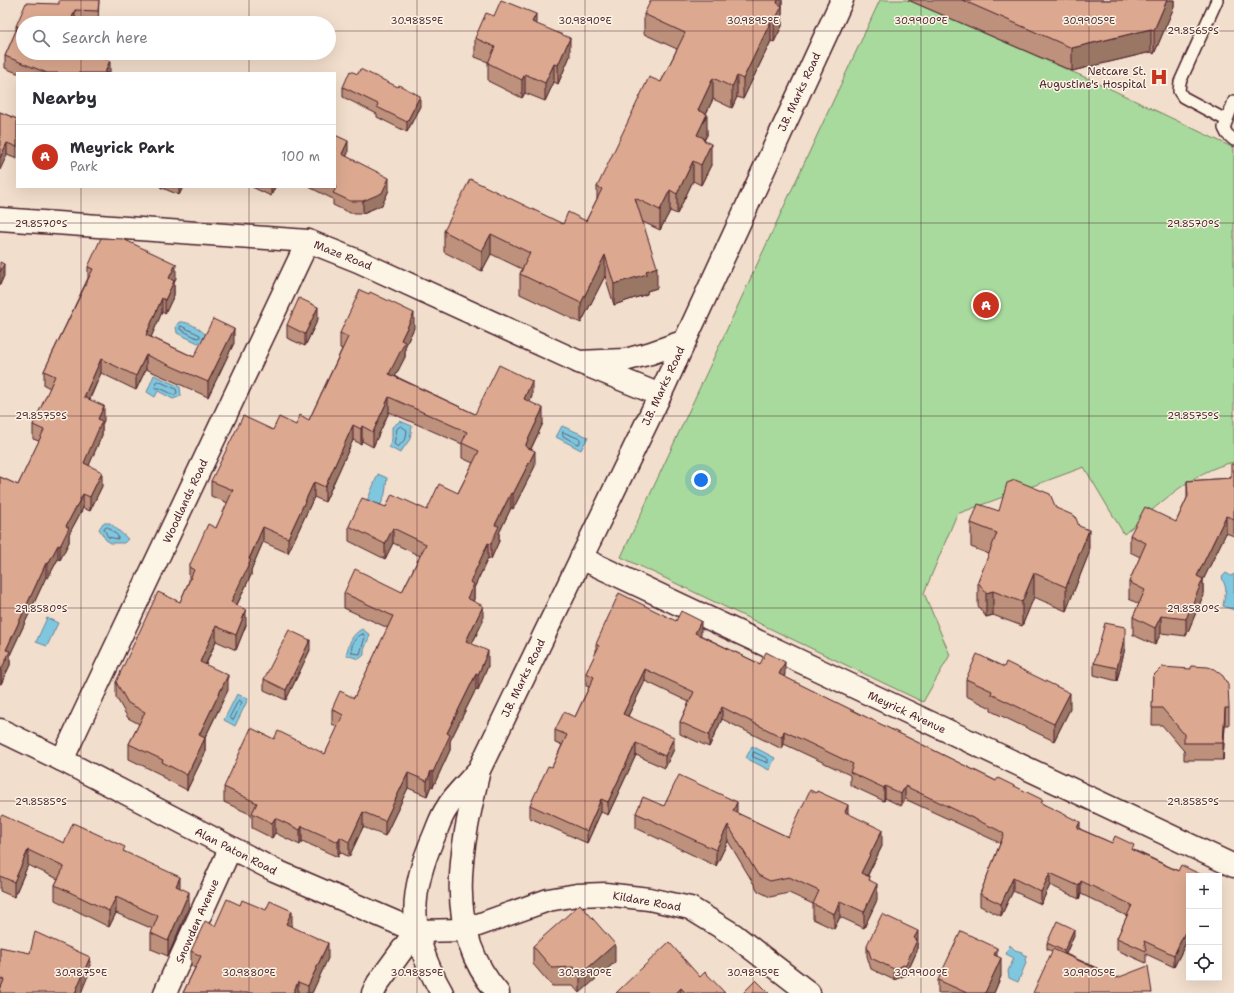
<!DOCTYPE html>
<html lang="en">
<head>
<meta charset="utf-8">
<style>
	:root { --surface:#fff; --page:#f2f2f3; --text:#2b2b33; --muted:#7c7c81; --line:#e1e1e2; --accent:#c8321e }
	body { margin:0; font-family:"Shantell Sans",sans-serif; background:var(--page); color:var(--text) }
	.controls { position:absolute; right:12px; bottom:12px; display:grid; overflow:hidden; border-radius:0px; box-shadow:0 4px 16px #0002 }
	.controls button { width:36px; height:36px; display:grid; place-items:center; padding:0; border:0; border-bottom:1px solid var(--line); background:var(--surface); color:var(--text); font:20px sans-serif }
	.you { position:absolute; left:701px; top:480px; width:14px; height:14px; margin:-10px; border:3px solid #fff; border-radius:50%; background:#1a73e8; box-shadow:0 0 0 6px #1a73e833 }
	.badge { display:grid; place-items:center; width:26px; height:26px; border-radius:50%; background:var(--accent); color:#fff; font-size:13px; font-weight:700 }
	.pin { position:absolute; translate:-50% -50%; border:2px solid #fff; box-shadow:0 1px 4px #0006 }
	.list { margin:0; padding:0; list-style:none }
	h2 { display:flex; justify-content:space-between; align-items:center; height:52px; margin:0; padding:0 16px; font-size:17px }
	h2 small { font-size:13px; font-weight:400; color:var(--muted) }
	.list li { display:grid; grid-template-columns:26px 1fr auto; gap:12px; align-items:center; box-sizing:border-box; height:64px; padding:0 16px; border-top:1px solid var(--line) }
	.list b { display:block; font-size:15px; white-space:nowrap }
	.list p { margin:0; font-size:13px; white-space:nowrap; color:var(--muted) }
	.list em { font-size:13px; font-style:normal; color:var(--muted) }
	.icon { flex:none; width:22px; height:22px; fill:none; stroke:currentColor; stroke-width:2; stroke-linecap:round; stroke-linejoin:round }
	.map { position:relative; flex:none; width:1234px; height:993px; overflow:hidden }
	.search { position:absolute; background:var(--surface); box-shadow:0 4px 16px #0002; left:16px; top:16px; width:320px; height:44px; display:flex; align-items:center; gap:10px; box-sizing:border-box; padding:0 14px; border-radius:22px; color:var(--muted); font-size:15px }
	.panel { position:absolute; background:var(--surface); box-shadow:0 4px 16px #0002; left:16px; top:72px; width:320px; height:116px; border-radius:0px }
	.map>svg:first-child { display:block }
	.green { fill:#a7da9c; stroke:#787c64 }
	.water { fill:#7fc7df; stroke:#6a8497 }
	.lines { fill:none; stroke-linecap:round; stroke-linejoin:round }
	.shore { stroke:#5f6273; stroke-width:1 }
	.service-casing { stroke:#4a1f2b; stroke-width:14 }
	.minor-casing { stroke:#4a1f2b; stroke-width:25 }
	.tertiary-casing { stroke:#4a1f2b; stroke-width:25 }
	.service { stroke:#fcf5e5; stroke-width:11 }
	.minor { stroke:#fcf5e5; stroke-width:22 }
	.tertiary { stroke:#fcf5e5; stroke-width:22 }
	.wall { fill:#bd917c; stroke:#4a1f2b }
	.shaded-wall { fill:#9a7665; stroke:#4a1f2b }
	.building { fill:#dca990; stroke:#4a1f2b }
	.ticks { fill:none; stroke:#4a1f2b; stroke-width:1; stroke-opacity:0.45 }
	.labels { text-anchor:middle; stroke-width:3; stroke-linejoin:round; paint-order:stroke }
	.poi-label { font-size:11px; fill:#4a1f2b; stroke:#fcf5e5; text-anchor:end }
	.street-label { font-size:11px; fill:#4a1f2b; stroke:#fcf5e5 }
	.ticks-label { font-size:10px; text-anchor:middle; fill:#4a1f2b; stroke:#fcf5e5; stroke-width:3; stroke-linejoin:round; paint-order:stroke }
</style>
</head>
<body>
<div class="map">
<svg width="1234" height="993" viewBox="0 0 1234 993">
	<rect width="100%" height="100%" fill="#f2decc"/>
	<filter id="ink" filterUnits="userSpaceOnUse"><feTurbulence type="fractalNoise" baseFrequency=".025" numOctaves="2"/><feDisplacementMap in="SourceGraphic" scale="8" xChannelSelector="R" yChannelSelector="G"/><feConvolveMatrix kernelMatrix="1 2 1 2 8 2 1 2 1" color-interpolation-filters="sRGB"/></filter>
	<g filter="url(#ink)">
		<path class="green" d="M880,0H908L1098,83L1234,148V462C1191,471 1157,507 1124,534L1084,467L957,514L924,593L950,655L923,702L621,557Z"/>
		<g class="water">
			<path d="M179,322C188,321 199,328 206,335L203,341L198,343L177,333L176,326Z"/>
			<polygon points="154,375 180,387 181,396 173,399 158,391 155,397 147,392"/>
			<polygon points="400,421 412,426 410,439 400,453 389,447 392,439 392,427"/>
			<polygon points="562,426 588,437 581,450 556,437"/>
			<polygon points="378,474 387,478 385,494 378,512 365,506"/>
			<polygon points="103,523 110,523 128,539 124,543 111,543 106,540 99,529"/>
			<polygon points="1226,573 1231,576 1234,574 1234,610 1223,606 1226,589 1222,577"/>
			<polygon points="47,618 58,623 47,646 36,642"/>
			<path d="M362,629L370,635L364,650V655L359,659L346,655C349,644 351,635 362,629Z"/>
			<polygon points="237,694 248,699 235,726 224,720"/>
			<polygon points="752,746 775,758 769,770 746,758"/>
			<polygon points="1010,945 1015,950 1022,952 1022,954 1027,956 1025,959 1026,963 1018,982 1009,978 1008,971 1014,958 1006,954"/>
		</g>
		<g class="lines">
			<g class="shore">
				<polygon points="181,326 200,335 200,337 197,338 180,329"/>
				<polygon points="158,381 176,389 177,393 174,395 160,388 155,388 156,382"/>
				<polygon points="401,426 407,430 406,438 398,447 394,444 397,429"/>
				<polygon points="563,432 580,439 580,443 577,444 563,436"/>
				<polygon points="108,527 118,536 118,539 108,537 104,529"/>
				<path d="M363,634L365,637L360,654L352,653C350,646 355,636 363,634Z"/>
				<polygon points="239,700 242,702 234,719 232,720 230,717"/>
				<polygon points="754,752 768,759 768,763 753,757"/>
			</g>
			<g class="service-casing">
				<g id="service">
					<polyline points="1217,0 1180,82 1179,91 1183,97 1226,120"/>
					<polyline points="1234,101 1224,128 1227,134 1234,140"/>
				</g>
			</g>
			<g class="minor-casing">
				<g id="minor">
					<polyline points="0,219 308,241 358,261 579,362 660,395"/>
					<polyline points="581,558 1234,866"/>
					<polyline points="0,730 62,760 274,870 416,931 464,930 548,900 577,895 605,894 649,899 690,908 734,935 809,993"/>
					<polyline points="62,760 308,241"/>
					<polyline points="165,993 230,849"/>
					<polyline points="373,993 378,983 416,931"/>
				</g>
			</g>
			<g class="tertiary-casing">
				<g id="tertiary">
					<polyline points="579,362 625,360 651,353 685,341"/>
					<path d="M442,993C409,935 407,897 434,836C438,827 441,816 447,808C454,795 467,784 476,773"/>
					<path d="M498,993C441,928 462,845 479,770L660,395L842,0"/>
				</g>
			</g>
			<use href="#service" class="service"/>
			<use href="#minor" class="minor"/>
			<use href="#tertiary" class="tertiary"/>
		</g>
		<g class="wall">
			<polygon points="99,0 98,23 75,22 23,23 110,72 110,73 17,73 5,68 5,56 16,31 16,26 59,4"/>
			<polygon points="782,0 782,26 774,42 771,41 743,99 737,97 732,108 713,99 706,114 707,135 704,141 711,165 701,185 693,181 677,214 670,211 660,230 643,222 657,288 647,291 647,294 614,305 605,276 581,323 520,294 520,274 522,269 491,254 482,271 444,252 444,231 563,224 586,221 597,199 597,187 661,82 677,49 644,34 644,14"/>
			<polygon points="908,0 1174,0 1174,7 1154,54 1151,52 1072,71"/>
			<polygon points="494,16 536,23 570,56 558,84 554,82 545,101 525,93 522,98 488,81 488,62 475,57 475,38"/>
			<polygon points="343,87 420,106 407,132 377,117 377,114 343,97"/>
			<polygon points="0,112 17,119 17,159 7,155"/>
			<polygon points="335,135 348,153 346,156 389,190 382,205 363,213 350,213 333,205 333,199 309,187 335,187"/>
			<polygon points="160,187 183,187 179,195"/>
			<polygon points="252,187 275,187 271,196"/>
			<polygon points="88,267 176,278 174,281 174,295 165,314 162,312 151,337 194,357 234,343 208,397 146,369 136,390 101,373 90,399 104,420 102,425 102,435 89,465 102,486 90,511 83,508 69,534 69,542 60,560 58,559 48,578 46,577 10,655 10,665 1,684 0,684 0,477 18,485 39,441 33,439 33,425 50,388 44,385 44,371 88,278"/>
			<polygon points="318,319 305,346 287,338 287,325"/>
			<polygon points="414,328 405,347 405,357 395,376 475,414 532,396 530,402 543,423 531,449 535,466 513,509 511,508 499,533 499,541 491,559 488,558 474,588 474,599 473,601 483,621 472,644 488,666 478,690 476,689 450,741 450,750 433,787 431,786 427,796 408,788 385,836 363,827 349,857 340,852 338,857 302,841 300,845 275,833 272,838 252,828 252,815 224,802 224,787 274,739 325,754 338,727 332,724 332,709 354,698 388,628 344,608 344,593 402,592 420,556 393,543 385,559 349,541 349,526 386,507 427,510 458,493 473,463 462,458 462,444 389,412 373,447 362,441 361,444 353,440 325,502 314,497 288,553 263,542 251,570 251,575 237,605 246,625 236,650 216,641 206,665 228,690 205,738 205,753 187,790 162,777 162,775 129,759 129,744 139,724 128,718 116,697 116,682 180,602 189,581 189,567 216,528 228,503 211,496 211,481 273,430 296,425 309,420 342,349 340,348 340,333"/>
			<polygon points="1234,464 1234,536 1226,533 1203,580 1203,596 1186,636 1161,633 1155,645 1133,635 1133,617 1139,604 1129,599 1129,582 1140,557 1130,552 1130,535 1176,522 1187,498 1187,481 1231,478"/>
			<polygon points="1056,508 1089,553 1066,611 1034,597 1022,626 993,615 986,617 978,606 978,582 989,554 971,547 971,523 999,511"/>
			<polygon points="701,634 700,635 760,664 785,674 784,677 1043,804 1080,829 1112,843 1134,850 1189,876 1189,942 1187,941 1174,967 1146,954 1146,963 1117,950 1117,938 1127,916 1081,894 1079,899 1050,885 1041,904 1013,891 1001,916 980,906 980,894 1000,844 998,842 905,799 901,806 885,798 884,801 850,785 850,775 784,744 782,749 722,719 709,747 680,734 680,722 689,702 645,681 628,716 674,749 665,768 636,755 608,815 601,812 587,843 530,818 530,805 552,767 562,745 555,743 555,730 575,717 589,687 586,686 586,673 596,654 596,644"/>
			<polygon points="1125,648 1117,681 1094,675 1094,663"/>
			<polygon points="310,650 286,700 264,690 264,679"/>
			<polygon points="1153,676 1229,708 1229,725 1225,725 1223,760 1184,760 1184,751 1162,725 1152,725"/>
			<polygon points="966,679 1070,709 1054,741 991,711 991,708 966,696"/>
			<polygon points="664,806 737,813 788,837 848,814 882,846 868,875 877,900 864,928 840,917 834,929 813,919 813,904 789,893 770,897 758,891 728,841 716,866 636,828 636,813"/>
			<polygon points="0,818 64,843 125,852 180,888 189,907 168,956 151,949 151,933 153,929 116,913 109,927 55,900 55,885 58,879 28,865 14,897 0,891"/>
			<polygon points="240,905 292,926 328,958 312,993 183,993 195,968 191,966 191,951 215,926"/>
			<polygon points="1074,935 1066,954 1152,993 1047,949 1047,943"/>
			<polygon points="918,942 917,945 917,951 906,975 894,980 871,969 867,956 867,945"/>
			<polygon points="533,946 615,962 579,993 573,986 552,986 533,964"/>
			<polygon points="0,947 90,971 0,993"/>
			<polygon points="1001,976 994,993 938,993 938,980"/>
			<polygon points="700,977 725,993 616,993"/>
		</g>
		<g class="shaded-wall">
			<polygon points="778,0 782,0 782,26 774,42 774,22 777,3"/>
			<polygon points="1167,0 1174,0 1174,7 1154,54 1154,30"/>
			<polygon points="75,10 75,22 70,23"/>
			<polygon points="536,14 536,33 532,22"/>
			<polygon points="771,21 771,41 743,99 743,79"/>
			<polygon points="1151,29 1151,52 1072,71 1072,48"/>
			<polygon points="570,38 570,56 558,84 558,65"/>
			<polygon points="110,60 110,73 105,73"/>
			<polygon points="554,64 554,82 545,101 545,83"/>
			<polygon points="525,74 525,93 522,98 522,80"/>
			<polygon points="737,76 737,97 732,108 732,87"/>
			<polygon points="713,78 713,99 698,130 698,110"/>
			<polygon points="420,96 420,106 407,132 407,122"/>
			<polygon points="707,114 707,135 704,140 704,158 697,135"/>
			<polygon points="348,141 348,153 342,166 342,154"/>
			<polygon points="7,143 7,155 0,170 0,158"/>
			<polygon points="711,144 711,165 701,185 701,165"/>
			<polygon points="693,161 693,181 677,214 677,194"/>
			<polygon points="389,178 389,190 382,205 363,213 363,201"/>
			<polygon points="179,187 183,187 179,195"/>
			<polygon points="271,187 275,187 271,196"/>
			<polygon points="670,190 670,211 660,230 660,210"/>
			<polygon points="491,234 491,254 482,271 482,251"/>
			<polygon points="605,255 605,276 581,323 581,303"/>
			<polygon points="4,264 4,276 0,285 0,272"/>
			<polygon points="176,264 176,278 169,293 169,278"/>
			<polygon points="657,267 657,288 647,291 647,294 614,305 614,284 646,271"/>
			<polygon points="174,281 174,295 165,314 165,300"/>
			<polygon points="162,298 162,312 146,349 146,335"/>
			<polygon points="318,307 318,319 305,346 305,334"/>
			<polygon points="414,313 414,328 405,347 405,357 389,389 389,374 401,340"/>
			<polygon points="234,329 234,343 208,397 208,382"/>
			<polygon points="146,355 146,369 136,390 136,376"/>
			<polygon points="101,359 101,373 84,411 84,397"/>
			<polygon points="532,381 532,396 524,414 524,399"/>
			<polygon points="389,397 389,412 373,447 373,432"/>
			<polygon points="104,406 104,420 102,425 102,435 84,477 84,463 98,419"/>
			<polygon points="543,408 543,423 526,459 526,444"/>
			<polygon points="353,425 353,440 325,502 325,487"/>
			<polygon points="362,426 362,441 361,444 361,429"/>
			<polygon points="535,451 535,466 513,509 513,494"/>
			<polygon points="102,472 102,486 90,511 90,497"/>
			<polygon points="314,482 314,497 288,553 288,538"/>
			<polygon points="511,493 511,508 499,533 499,541 491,559 491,544 495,525"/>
			<polygon points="83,494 83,508 69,534 69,542 60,560 60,546 66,526"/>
			<polygon points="1226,516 1226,533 1203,580 1203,596 1186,636 1186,619 1197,576"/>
			<polygon points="263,527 263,542 251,570 251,575 231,617 231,602"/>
			<polygon points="393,528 393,543 385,559 385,544"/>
			<polygon points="1089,530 1089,553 1066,611 1066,587"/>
			<polygon points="488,543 488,558 474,588 474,599 467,613 467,598 470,582"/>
			<polygon points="58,545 58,559 48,578 48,564"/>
			<polygon points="46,563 46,577 10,655 10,665 1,684 1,670 6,650"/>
			<polygon points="1034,573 1034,597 1022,626 1022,602"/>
			<polygon points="993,591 993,615 986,617 986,593"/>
			<polygon points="483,606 483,621 466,656 466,641"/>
			<polygon points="246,610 246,625 236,650 236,635"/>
			<polygon points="1161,616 1161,633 1155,645 1155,628"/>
			<polygon points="701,621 701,634 695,645 695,633"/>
			<polygon points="216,626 216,641 200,677 200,662"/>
			<polygon points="1125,635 1125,648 1117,681 1117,668"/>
			<polygon points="310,640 310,650 286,700 286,690"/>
			<polygon points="488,651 488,666 478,690 478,675"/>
			<polygon points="785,662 785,674 779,687 779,674"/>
			<polygon points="645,669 645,681 623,726 623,714"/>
			<polygon points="476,674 476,689 450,741 450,750 433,787 433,772 447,733"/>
			<polygon points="228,675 228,690 199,750 199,735"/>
			<polygon points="1070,693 1070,709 1054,741 1054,724"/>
			<polygon points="722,707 722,719 709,747 709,735"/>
			<polygon points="1225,708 1225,725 1223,760 1223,743"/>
			<polygon points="784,731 784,744 782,749 782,737"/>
			<polygon points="674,737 674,749 665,768 665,756"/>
			<polygon points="205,738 205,753 187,790 187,775"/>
			<polygon points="636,743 636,755 608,815 608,802"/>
			<polygon points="431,771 431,786 427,796 427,781"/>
			<polygon points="408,773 408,788 385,836 385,821"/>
			<polygon points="885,786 885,798 884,801 884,788"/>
			<polygon points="905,786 905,799 901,806 901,794"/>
			<polygon points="601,799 601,812 587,843 587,831"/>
			<polygon points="737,802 737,818 733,811"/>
			<polygon points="848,805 848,821 845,812"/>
			<polygon points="363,812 363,827 349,857 349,842"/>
			<polygon points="275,818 275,833 272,838 272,823"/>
			<polygon points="1080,822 1080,834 1077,828"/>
			<polygon points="728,825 728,841 716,866 716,850"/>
			<polygon points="302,826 302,841 300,845 300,830"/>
			<polygon points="882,830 882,846 861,888 861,873"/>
			<polygon points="340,837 340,852 338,857 338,842"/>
			<polygon points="28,850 28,865 14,897 14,882"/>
			<polygon points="1050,873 1050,885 1041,904 1041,892"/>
			<polygon points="180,877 180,892 176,886"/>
			<polygon points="1013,878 1013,891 1001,916 1001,904"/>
			<polygon points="1081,881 1081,894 1079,899 1079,886"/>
			<polygon points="877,884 877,900 864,928 864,912"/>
			<polygon points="189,892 189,907 168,956 168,941"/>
			<polygon points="116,897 116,913 109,927 109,911"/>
			<polygon points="840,901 840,917 834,929 834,914"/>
			<polygon points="292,911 292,926 286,939 286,924"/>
			<polygon points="1187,928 1187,941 1174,967 1174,955"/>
			<polygon points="1074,929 1074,935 1064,957 1064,951"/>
			<polygon points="918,931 918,942 917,945 917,951 906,975 894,980 894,969 914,938"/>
			<polygon points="328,943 328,958 312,993 308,993 308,986"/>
			<polygon points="615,944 615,962 580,993 580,975"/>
			<polygon points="997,948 997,966 994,955"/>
			<polygon points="90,957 90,971 81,993 75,993"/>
			<polygon points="1001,958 1001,976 994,993 985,993"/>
			<polygon points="298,982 298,993 293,993"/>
			<polygon points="681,988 681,993 676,993"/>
		</g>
		<g class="building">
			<polygon points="59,0 99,0 98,11 75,10 70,23 23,23 23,53 93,53 110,60 105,73 47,73 5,56 18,26 16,26 26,3 59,4"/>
			<polygon points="501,0 536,14 532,22 570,38 558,65 554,64 545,83 525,74 522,80 488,63 495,47 475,38 486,13 494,16"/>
			<polygon points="651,0 778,0 777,3 782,6 774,22 771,21 743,79 737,76 732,87 713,78 698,110 707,114 697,135 704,138 703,140 711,144 701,165 693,161 677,194 670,190 660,210 635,198 657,267 646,271 647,274 614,284 605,255 581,303 520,274 530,253 491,234 482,251 444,231 470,179 563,224 568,212 586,221 602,189 597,187 649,77 661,82 685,33 644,14"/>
			<polygon points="962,0 1167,0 1154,30 1151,29 1072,48"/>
			<polygon points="360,69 398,87 399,85 420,96 407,122 377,107 378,104 343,87 350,71 358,74"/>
			<polygon points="0,112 17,119 17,147 7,143 0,158"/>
			<polygon points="335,135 348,141 342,154 389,178 382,193 363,201 350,201 333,193 336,188 335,187"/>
			<polygon points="101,238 123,239 176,264 169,278 174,281 165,300 162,298 146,335 194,357 213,319 234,329 208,382 146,355 136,376 101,359 84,397 104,406 98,419 102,421 84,463 102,472 90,497 83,494 66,526 69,528 60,546 58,545 48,564 46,563 6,650 10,651 1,670 0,670 0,477 18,485 44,430 33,425 55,376 44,371 93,269 88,267"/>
			<polygon points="0,262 4,264 0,272"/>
			<polygon points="360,290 369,294 370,292 414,313 401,340 405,342 389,374 475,414 499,365 532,381 524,399 543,408 526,444 526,447 535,451 513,494 511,493 495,525 499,526 491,544 488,543 470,582 474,584 467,598 483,606 466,641 488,651 478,675 476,674 447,733 450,735 433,772 431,771 427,781 408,773 385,821 363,812 349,842 340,837 338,842 302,826 300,830 275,818 272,823 252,813 257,803 224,787 251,728 274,739 278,731 325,754 343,715 332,709 340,691 354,698 393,616 344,593 355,569 402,592 426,544 393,528 385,544 349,526 362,498 386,507 392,494 427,510 439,484 458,493 479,451 462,443 467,432 389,397 373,432 362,426 361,429 353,425 325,487 314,482 288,538 263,527 249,559 251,560 231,602 246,610 236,635 216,626 200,662 228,675 199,735 205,738 187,775 162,762 163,760 129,744 145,712 128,703 116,682 158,592 180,602 194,570 189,567 208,524 216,528 233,490 211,481 243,416 273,430 279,417 296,425 300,415 309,420 348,337 340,333"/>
			<polygon points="299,298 318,307 305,334 287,325"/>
			<polygon points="1231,464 1234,464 1234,519 1226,516 1197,576 1203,579 1186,619 1161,616 1155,628 1133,617 1145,590 1129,582 1146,543 1130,535 1145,507 1176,522 1188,496 1187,481 1231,478"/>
			<polygon points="1015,480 1050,494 1056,508 1075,516 1079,526 1089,530 1066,587 1034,573 1022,602 993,591 986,593 978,582 997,533 971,523 978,504 999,511 1007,483"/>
			<polygon points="619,593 676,621 681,611 701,621 695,633 760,664 766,652 785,662 779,674 996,781 998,778 1043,800 1041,803 1080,822 1077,828 1112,843 1115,836 1134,845 1132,850 1178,871 1181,865 1204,876 1189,876 1189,929 1187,928 1174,955 1144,941 1146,951 1117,938 1132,905 1081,881 1079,886 1050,873 1041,892 1013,878 1001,904 980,894 1004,834 998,830 905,786 901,794 885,786 884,788 850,772 853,764 784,731 782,737 722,707 709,735 680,722 694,692 645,669 623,714 674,737 665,756 636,743 608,802 601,799 587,831 530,805 548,766 552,767 567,735 555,730 564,712 575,717 594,677 586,673 599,646 596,644"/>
			<polygon points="1105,623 1125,627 1125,635 1117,668 1094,663"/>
			<polygon points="289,630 310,640 286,690 264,679"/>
			<polygon points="977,654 1004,667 1006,662 1070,693 1054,724 991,694 992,691 966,679"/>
			<polygon points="1191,666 1208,667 1214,669 1223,676 1228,685 1229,708 1225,708 1223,743 1184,743 1184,734 1162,708 1152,708 1153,676 1162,667 1191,669"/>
			<polygon points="679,775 737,802 733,811 788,837 810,790 816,793 817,791 848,805 845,812 882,830 861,873 870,877 869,880 877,884 864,912 840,901 834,914 813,904 819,891 789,877 770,881 758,875 728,825 716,850 636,813 643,797 664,806"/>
			<polygon points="2,815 64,843 73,823 125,847 123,851 180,877 176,886 189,892 168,941 151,933 158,916 116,897 109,911 55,885 64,867 28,850 14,882 0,876 0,818"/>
			<polygon points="227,899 240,905 242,900 266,910 270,901 292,911 286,924 328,943 308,986 298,982 293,993 183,993 201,956 191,951 205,921 215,926"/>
			<polygon points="580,904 615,944 580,975 573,967 552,968 533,946"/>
			<polygon points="882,914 918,931 914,938 917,940 906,964 894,969 871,958 867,945"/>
			<polygon points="1057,921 1074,929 1064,951 1047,943"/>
			<polygon points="961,931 997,948 994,955 1001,958 985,993 967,993 938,980"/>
			<polygon points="35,932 90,957 75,993 0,993 0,990 4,980 0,978 0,947 30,953"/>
			<polygon points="669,942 700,977 705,972 725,993 686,993 681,988 676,993 616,993"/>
			<polygon points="1053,949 1117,978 1148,966 1152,993 1033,993"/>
			<polygon points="756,980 769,993 743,993"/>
		</g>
	</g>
	<path class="ticks" d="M81,0V23M249,0V23M417,0V993M585,0V993M753,0V993M921,0V993M1089,0V993M0,31H23M329,31H1234M81,53V73M249,53V73M81,187V993M249,187V993M0,223H1234M0,416H1234M0,608H1234M0,801H1234"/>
	<defs>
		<g id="hospital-bare" transform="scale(1.38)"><path d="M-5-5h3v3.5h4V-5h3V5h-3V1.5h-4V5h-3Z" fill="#c8321e" stroke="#fcf5e5" stroke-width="2.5" paint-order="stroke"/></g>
	</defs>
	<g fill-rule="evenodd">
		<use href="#hospital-bare" x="1159" y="77"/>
	</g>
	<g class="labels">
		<g class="poi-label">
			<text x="1146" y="75">Netcare St.<tspan x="1146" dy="13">Augustine's Hospital</tspan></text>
		</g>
		<g class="street-label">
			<text transform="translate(799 92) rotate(-65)" y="4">J.B. Marks Road</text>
			<text transform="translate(343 255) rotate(22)" y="4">Maze Road</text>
			<text transform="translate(663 386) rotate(-65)" y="4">J.B. Marks Road</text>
			<text transform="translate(185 501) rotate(-65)" y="4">Woodlands Road</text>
			<text transform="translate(523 678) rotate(-64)" y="4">J.B. Marks Road</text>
			<text transform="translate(907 712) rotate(25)" y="4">Meyrick Avenue</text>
			<text transform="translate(236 851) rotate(27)" y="4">Alan Paton Road</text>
			<text transform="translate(647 901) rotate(10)" y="4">Kildare Road</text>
			<text transform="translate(197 921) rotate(-66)" y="4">Snowden Avenue</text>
		</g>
	</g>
	<g class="ticks-label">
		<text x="417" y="24">30.9885°E</text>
		<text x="585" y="24">30.9890°E</text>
		<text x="753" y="24">30.9895°E</text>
		<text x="921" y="24">30.9900°E</text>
		<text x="1089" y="24">30.9905°E</text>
		<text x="1193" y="34">29.8565°S</text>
		<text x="41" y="227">29.8570°S</text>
		<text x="1193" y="227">29.8570°S</text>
		<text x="41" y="419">29.8575°S</text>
		<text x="1193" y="419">29.8575°S</text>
		<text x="41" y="612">29.8580°S</text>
		<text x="1193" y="612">29.8580°S</text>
		<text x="41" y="805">29.8585°S</text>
		<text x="1193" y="805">29.8585°S</text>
		<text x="81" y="976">30.9875°E</text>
		<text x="249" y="976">30.9880°E</text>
		<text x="417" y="976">30.9885°E</text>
		<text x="585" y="976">30.9890°E</text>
		<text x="753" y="976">30.9895°E</text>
		<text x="921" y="976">30.9900°E</text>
		<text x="1089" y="976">30.9905°E</text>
	</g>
</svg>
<div class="controls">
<button>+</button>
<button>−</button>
<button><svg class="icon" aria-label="locate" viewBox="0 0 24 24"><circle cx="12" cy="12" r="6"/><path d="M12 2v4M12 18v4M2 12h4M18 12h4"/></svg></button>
</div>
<div class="you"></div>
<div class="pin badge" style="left:986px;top:305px">A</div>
<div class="search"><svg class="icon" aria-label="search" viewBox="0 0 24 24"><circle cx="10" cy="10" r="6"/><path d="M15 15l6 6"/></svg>Search here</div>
<section class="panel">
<h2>Nearby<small></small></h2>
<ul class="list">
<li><span class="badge">A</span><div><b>Meyrick Park</b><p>Park</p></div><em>100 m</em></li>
</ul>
</section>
</div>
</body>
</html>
